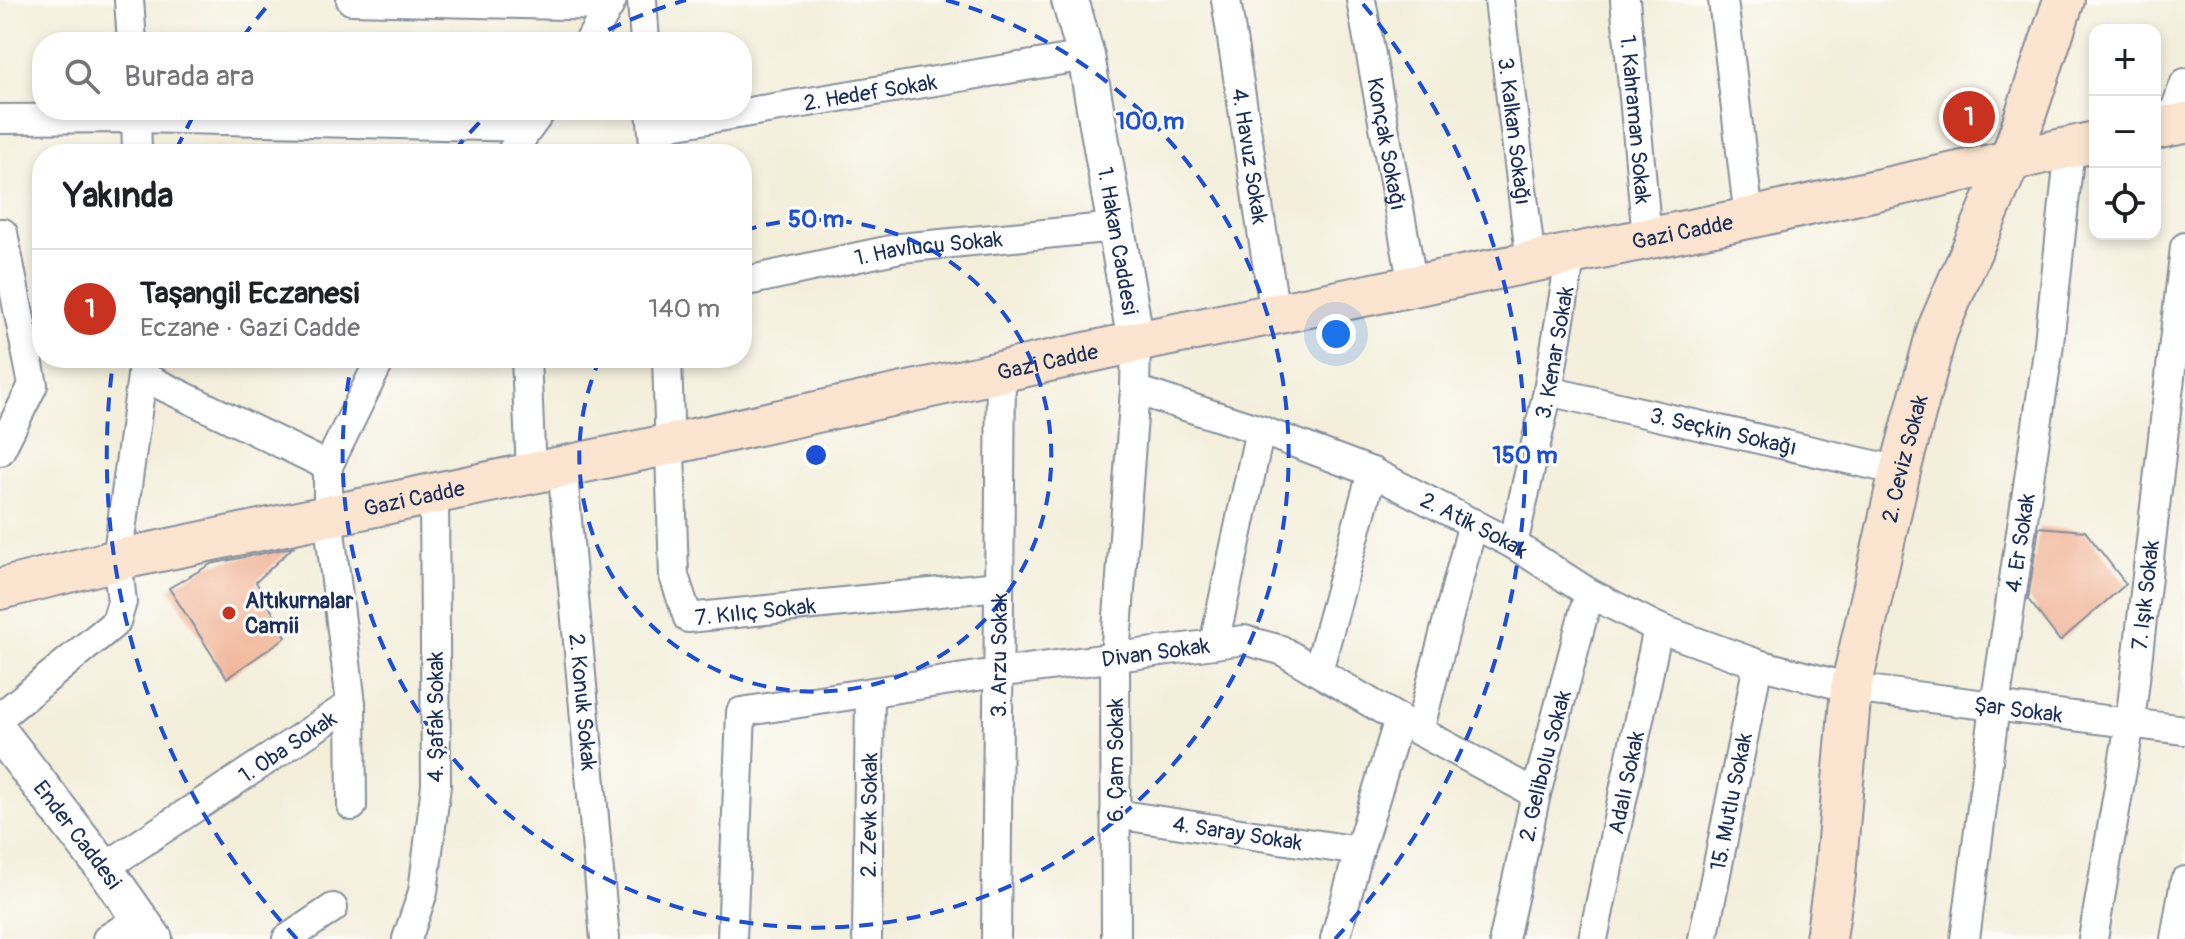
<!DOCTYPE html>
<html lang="tr">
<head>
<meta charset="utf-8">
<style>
	:root { --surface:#fff; --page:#f2f2f2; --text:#202124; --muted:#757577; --line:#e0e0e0; --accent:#c8321e }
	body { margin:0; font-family:Pangolin,sans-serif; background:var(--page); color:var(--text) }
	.controls { position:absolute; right:24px; top:24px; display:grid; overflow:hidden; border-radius:16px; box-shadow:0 4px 12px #0003 }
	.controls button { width:72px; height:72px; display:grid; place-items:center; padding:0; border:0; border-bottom:2px solid var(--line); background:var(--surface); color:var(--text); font:40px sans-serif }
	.you { position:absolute; left:1336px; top:334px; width:28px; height:28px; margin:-20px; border:6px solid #fff; border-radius:50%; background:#1a73e8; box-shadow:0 0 0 12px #1a73e833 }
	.badge { display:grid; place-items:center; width:52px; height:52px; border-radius:50%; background:var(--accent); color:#fff; font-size:26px; font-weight:700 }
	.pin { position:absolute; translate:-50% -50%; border:4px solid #fff; box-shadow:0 2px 8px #0006 }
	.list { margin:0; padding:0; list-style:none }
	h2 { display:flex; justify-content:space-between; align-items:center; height:104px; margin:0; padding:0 32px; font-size:34px }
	h2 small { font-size:26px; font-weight:400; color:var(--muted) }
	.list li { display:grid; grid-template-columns:52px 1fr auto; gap:24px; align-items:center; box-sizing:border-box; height:120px; padding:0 32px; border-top:2px solid var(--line) }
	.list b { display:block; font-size:30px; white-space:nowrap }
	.list p { margin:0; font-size:26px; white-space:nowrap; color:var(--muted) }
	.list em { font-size:26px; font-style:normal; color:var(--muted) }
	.icon { flex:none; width:44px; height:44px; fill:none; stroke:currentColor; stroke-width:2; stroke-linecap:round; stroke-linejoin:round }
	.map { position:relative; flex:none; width:2185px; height:939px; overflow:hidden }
	.search { position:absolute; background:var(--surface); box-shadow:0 4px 12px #0003; left:32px; top:32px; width:720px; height:88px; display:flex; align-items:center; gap:20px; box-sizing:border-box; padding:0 28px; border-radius:32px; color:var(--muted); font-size:30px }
	.panel { position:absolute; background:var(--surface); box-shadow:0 4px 12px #0003; left:32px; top:144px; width:720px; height:224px; border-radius:32px }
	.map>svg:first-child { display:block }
	.building { fill:#f1b395 }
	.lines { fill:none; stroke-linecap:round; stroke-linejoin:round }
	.minor-casing { stroke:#878f9c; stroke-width:32 }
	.tertiary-casing { stroke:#878f9c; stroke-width:40 }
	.secondary-casing { stroke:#878f9c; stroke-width:44 }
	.minor { stroke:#fff; stroke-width:28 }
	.tertiary { stroke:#fff; stroke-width:36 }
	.secondary { stroke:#fce5d0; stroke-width:40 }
	.ring { fill:none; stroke:#1d4ed8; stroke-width:4; stroke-dasharray:14 10 }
	.poi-dot { fill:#c8321e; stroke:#fdfcf7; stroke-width:3 }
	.labels { text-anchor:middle; stroke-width:6; stroke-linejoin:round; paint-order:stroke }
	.street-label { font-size:22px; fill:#1b2f5e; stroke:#fdfcf7 }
	.poi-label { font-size:22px; font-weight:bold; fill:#1b2f5e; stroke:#fdfcf7; text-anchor:start }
	.centre { fill:#1d4ed8; stroke:#fdfcf7; stroke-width:4 }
	.ring-label { font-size:24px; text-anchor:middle; font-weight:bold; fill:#1d4ed8; stroke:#fdfcf7; stroke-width:6; stroke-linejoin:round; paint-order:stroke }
</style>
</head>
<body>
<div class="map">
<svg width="2185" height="939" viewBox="0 0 2185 939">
	<rect width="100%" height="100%" fill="#fdfcf7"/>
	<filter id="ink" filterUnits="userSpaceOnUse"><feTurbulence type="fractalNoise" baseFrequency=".0125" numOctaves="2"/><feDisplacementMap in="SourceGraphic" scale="16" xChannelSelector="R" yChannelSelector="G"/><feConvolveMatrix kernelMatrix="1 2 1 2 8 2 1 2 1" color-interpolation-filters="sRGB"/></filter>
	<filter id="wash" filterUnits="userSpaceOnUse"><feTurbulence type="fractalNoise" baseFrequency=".006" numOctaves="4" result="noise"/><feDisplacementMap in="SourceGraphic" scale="32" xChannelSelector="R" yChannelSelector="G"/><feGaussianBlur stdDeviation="1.8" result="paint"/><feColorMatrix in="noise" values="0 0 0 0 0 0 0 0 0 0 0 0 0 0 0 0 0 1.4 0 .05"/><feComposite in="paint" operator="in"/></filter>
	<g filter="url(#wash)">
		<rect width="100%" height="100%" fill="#f3efdb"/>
		<g id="blocks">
			<g class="building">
				<polygon points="2039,527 2085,531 2126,584 2060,641 2028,599"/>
				<polygon points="293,547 256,582 286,637 227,678 169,588 211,564"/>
			</g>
		</g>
	</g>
	<g filter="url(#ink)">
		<use href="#blocks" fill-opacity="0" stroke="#878f9c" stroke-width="2"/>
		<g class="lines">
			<g class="minor-casing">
				<g id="minor">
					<polyline points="129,0 132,42"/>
					<polyline points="351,0 609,6"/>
					<polyline points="642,0 645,42"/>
					<path id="s1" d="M1226,0L1275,314"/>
					<path id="s2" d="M1361,0L1413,286"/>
					<path id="s3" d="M1499,0L1531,262"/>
					<path id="s4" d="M1625,0L1647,238"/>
					<polyline points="1723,0 1749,218"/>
					<polyline points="589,42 612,0"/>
					<polyline points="136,110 137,154"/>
					<polyline points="651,111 655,154"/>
					<polyline points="0,119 136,118 529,127"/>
					<polyline points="2169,126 2185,83"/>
					<path id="s5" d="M653,128L1086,56"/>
					<polyline points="510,154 542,110"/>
					<polyline points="0,233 3,233 33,385 0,451"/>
					<path id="s6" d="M742,282L900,248L1116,227"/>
					<path id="s7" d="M1136,342L1135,390L1260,430L1372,472L1513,544L1589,593L1658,628L1758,664L1851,688L2185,730"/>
					<polyline points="526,358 531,472"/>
					<path id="s8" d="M667,358L674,576L688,618L998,586"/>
					<polyline points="142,376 328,466"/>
					<path id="s9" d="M1548,391L1900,471"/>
					<path id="s10" d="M562,465L605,939"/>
					<path id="s11" d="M1513,544L1548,391L1571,254"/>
					<polyline points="1214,644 1260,430"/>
					<polyline points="1318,671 1372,472"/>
					<polyline points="351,704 352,806"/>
					<polyline points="0,717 116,622 122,602 117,560 142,376 142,358"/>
					<polyline points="1419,731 1473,523"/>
					<path id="s12" d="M1115,814L1359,851"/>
					<path id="s13" d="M104,868L351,704L328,515V466L381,358"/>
					<polyline points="107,939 140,918"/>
					<polyline points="287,939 333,908"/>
					<polyline points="407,939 423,892 436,785 434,493"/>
					<path id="s14" d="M732,939L741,712L997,673L1244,640L1281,650L1419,731L1536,794"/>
					<path id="s15" d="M867,939L870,693"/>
					<path id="s16" d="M996,939L1001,371"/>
					<polyline points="1116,939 1115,657 1135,390"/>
					<polyline points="1335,939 1359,851 1399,719"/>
					<path id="s17" d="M1504,939L1536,794L1589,593"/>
					<path id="s18" d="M1593,939L1658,628"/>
					<path id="s19" d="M1703,939L1758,664"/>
					<path id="s20" d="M1965,939L1995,706L2048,352L2070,148"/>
					<path id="s21" d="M2093,939L2130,723L2185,247"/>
					<polyline points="2175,939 2185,881"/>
				</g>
			</g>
			<g class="tertiary-casing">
				<g id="tertiary">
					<path id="s22" d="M1070,0L1086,56L1136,342"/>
					<path id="s23" d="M0,733L104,868L154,939"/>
				</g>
			</g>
			<g class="secondary-casing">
				<g id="secondary">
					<polyline points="2155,129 2185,123"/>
					<path id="s24" d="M0,589L117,560L671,444L1136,342L1749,218L2095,142"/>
					<path id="s25" d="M1826,939L1835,875L1851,688L1900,471L1937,331L2010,161L2064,0"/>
				</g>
			</g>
			<use href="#minor" class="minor"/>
			<use href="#tertiary" class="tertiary"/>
			<use href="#secondary" class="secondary"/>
		</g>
	</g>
	<g class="ring">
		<path d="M743 231A236 236 0 1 1 600 359"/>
		<path d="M454 151A473 473 0 0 1 490 112M587 41A473 473 0 0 1 686 0M946 0A473 473 0 1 1 352 361"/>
		<path d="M297 939A709 709 0 0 1 113 362M176 150A709 709 0 0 1 196 111M242 38A709 709 0 0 1 269 4M1363 4A709 709 0 0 1 1335 939"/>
	</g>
	<circle class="poi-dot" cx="229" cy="613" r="8"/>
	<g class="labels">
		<g class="street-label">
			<text dy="8" stroke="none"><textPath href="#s5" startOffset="220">2. Hedef Sokak</textPath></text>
			<text dy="8" stroke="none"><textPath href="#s4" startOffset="120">1. Kahraman Sokak</textPath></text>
			<text dy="8" stroke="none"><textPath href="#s3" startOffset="132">3. Kalkan Sokağı</textPath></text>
			<text dy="8" stroke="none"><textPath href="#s2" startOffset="146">Konçak Sokağı</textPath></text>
			<text dy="8" stroke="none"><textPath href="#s1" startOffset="158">4. Havuz Sokak</textPath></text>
			<text dy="8" stroke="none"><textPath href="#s24" startOffset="1720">Gazi Cadde</textPath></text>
			<text dy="8" stroke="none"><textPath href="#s22" startOffset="246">1. Hakan Caddesi</textPath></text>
			<text dy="8" stroke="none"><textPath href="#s6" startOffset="190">1. Havlucu Sokak</textPath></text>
			<text dy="8" stroke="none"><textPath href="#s11" startOffset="196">3. Kenar Sokak</textPath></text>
			<text dy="8" stroke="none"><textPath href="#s24" startOffset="1072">Gazi Cadde</textPath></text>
			<text dy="8" stroke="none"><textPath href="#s9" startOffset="180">3. Seçkin Sokağı</textPath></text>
			<text dy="8" stroke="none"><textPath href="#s25" startOffset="488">2. Ceviz Sokak</textPath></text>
			<text dy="8" stroke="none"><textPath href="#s24" startOffset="424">Gazi Cadde</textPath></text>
			<text dy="8" stroke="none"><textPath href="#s7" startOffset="414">2. Atik Sokak</textPath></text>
			<text dy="8" stroke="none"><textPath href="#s20" startOffset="400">4. Er Sokak</textPath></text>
			<text dy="8" stroke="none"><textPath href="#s21" startOffset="348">7. Işık Sokak</textPath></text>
			<text dy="8" stroke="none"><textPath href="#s8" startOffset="330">7. Kılıç Sokak</textPath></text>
			<text dy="8" stroke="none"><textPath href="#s14" startOffset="646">Divan Sokak</textPath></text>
			<text dy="8" stroke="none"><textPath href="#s16" startOffset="284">3. Arzu Sokak</textPath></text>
			<text dy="8" stroke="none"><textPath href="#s10" startOffset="238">2. Konuk Sokak</textPath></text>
			<text dy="8" stroke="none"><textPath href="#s7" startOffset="996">Şar Sokak</textPath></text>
			<text transform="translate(435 717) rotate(-90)" y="8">4. Şafak Sokak</text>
			<text dy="8" stroke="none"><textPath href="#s13" startOffset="220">1. Oba Sokak</textPath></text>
			<text transform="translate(1115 760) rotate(-90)" y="8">6. Çam Sokak</text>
			<text dy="8" stroke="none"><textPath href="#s17" startOffset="178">2. Gelibolu Sokak</textPath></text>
			<text dy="8" stroke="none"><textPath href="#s18" startOffset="160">Adalı Sokak</textPath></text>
			<text dy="8" stroke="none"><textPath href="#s19" startOffset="140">15. Mutlu Sokak</textPath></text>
			<text dy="8" stroke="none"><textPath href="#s15" startOffset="124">2. Zevk Sokak</textPath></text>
			<text dy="8" stroke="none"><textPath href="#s12" startOffset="124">4. Saray Sokak</textPath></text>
			<text dy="8" stroke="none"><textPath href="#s23" startOffset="128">Ender Caddesi</textPath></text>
		</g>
		<g class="poi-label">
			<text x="245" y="608">Altıkurnalar<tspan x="245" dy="25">Camii</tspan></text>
		</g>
	</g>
	<circle cx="816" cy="455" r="12" class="centre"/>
	<g class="ring-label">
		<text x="1150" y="129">100 m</text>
		<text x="816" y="227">50 m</text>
		<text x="1525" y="463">150 m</text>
	</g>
</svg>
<div class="controls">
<button>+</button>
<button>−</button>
<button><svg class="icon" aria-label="locate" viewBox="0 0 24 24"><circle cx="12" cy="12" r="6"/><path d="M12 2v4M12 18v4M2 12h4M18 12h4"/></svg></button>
</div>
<div class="you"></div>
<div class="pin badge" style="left:1969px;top:117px">1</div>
<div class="search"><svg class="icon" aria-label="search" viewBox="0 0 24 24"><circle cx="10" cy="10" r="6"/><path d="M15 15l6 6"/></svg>Burada ara</div>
<section class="panel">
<h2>Yakında<small></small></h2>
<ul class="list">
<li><span class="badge">1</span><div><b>Taşangil Eczanesi</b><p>Eczane · Gazi Cadde</p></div><em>140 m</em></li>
</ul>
</section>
</div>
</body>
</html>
